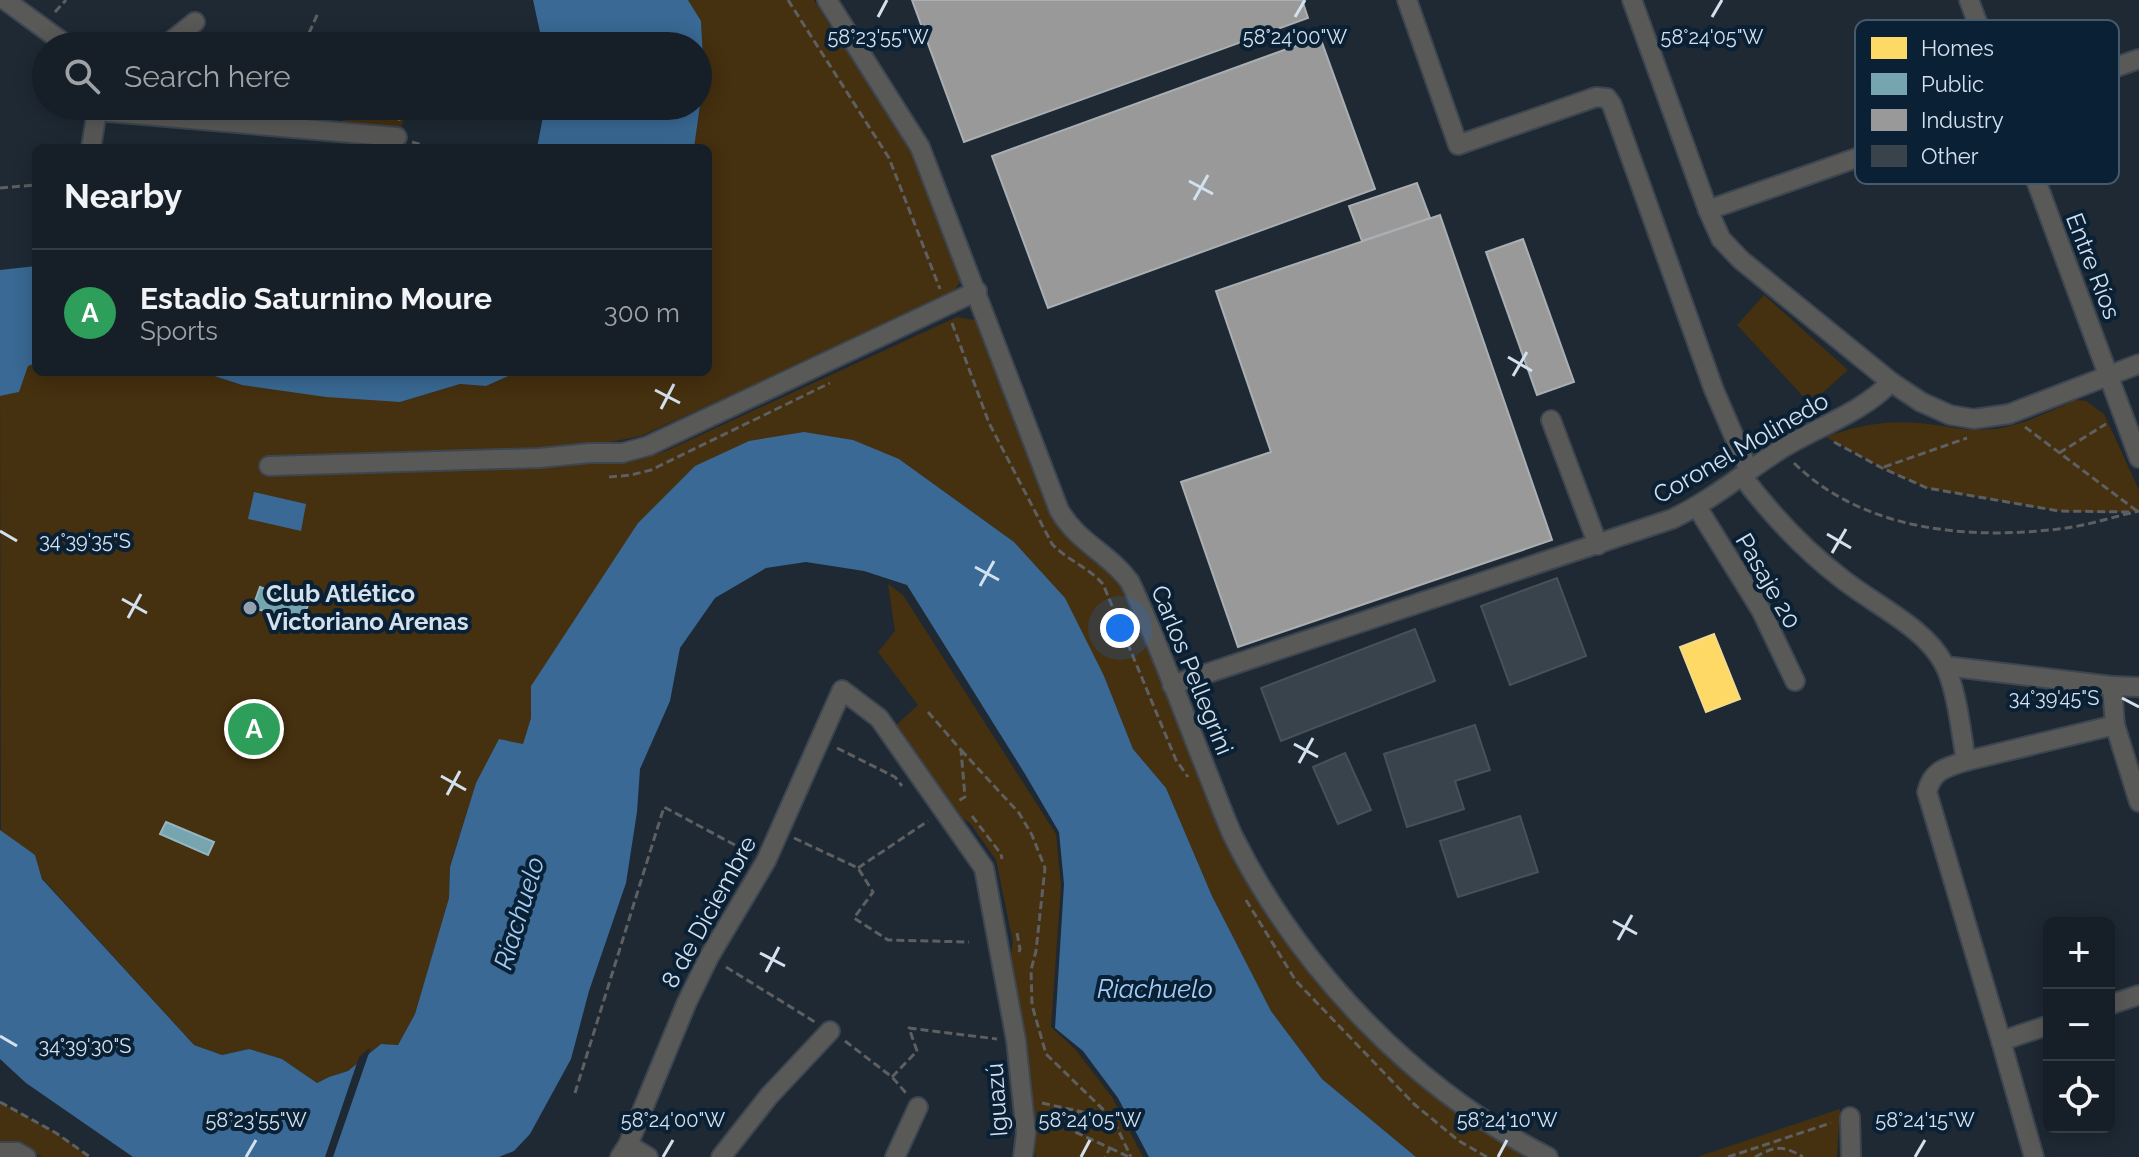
<!DOCTYPE html>
<html lang="en">
<head>
<meta charset="utf-8">
<style>
	:root { --surface:#161f27; --page:#1f272f; --text:#f1f3f6; --muted:#9ea2a7; --line:#353d44; --accent:#94a1ae }
	body { margin:0; font-family:Raleway,sans-serif; background:var(--page); color:var(--text) }
	.controls { position:absolute; right:24px; bottom:24px; display:grid; overflow:hidden; border-radius:12px; box-shadow:0 4px 20px #0003 }
	.controls button { width:72px; height:72px; display:grid; place-items:center; padding:0; border:0; border-bottom:2px solid var(--line); background:var(--surface); color:var(--text); font:40px sans-serif }
	.you { position:absolute; left:1120px; top:628px; width:28px; height:28px; margin:-20px; border:6px solid #fff; border-radius:50%; background:#1a73e8; box-shadow:0 0 0 12px #1a73e833 }
	.badge { display:grid; place-items:center; width:52px; height:52px; border-radius:50%; background:var(--accent); color:#fff; font-size:26px; font-weight:700 }
	.pin { position:absolute; translate:-50% -50%; border:4px solid #fff; box-shadow:0 2px 8px #0006 }
	.list { margin:0; padding:0; list-style:none }
	h2 { display:flex; justify-content:space-between; align-items:center; height:104px; margin:0; padding:0 32px; font-size:34px }
	h2 small { font-size:26px; font-weight:400; color:var(--muted) }
	.list li { display:grid; grid-template-columns:52px 1fr auto; gap:24px; align-items:center; box-sizing:border-box; height:128px; padding:0 32px; border-top:2px solid var(--line) }
	.list b { display:block; font-size:30px; white-space:nowrap }
	.list p { margin:0; font-size:26px; white-space:nowrap; color:var(--muted) }
	.list em { font-size:26px; font-style:normal; color:var(--muted) }
	.icon { flex:none; width:44px; height:44px; fill:none; stroke:currentColor; stroke-width:2; stroke-linecap:round; stroke-linejoin:round }
	.map { position:relative; flex:none; width:2139px; height:1157px; overflow:hidden }
	.search { position:absolute; background:var(--surface); box-shadow:0 4px 20px #0003; left:32px; top:32px; width:680px; height:88px; display:flex; align-items:center; gap:20px; box-sizing:border-box; padding:0 28px; border-radius:44px; color:var(--muted); font-size:30px }
	.panel { position:absolute; background:var(--surface); box-shadow:0 4px 20px #0003; left:32px; top:144px; width:680px; height:232px; border-radius:12px }
	.map>svg:first-child { display:block }
	.green { fill:#45300f }
	.water { fill:#396994 }
	.pier { fill:#1e2934 }
	.homes { fill:#ffd966; stroke:#f2db8f; stroke-width:2 }
	.public { fill:#76a5af; stroke:#92b7c2; stroke-width:2 }
	.industry { fill:#999; stroke:#aaafb3; stroke-width:2 }
	.building { fill:#39434c; stroke:#47515b; stroke-width:2 }
	.lines { fill:none; stroke-linecap:round; stroke-linejoin:round }
	.minor-casing { stroke:#3d4650; stroke-width:22 }
	.path { stroke:#5d5f61; stroke-width:3; stroke-dasharray:8 4; stroke-linecap:butt }
	.minor { stroke:#595958; stroke-width:18 }
	.ticks { fill:none; stroke:#d3e1ef; stroke-width:3 }
	.poi-dot { fill:#94a1ae; stroke:#0a2034; stroke-width:3 }
	.labels { text-anchor:middle; stroke-width:8; stroke-linejoin:round; paint-order:stroke }
	.street-label { font-size:24px; fill:#d3e1ef; stroke:#0a2034 }
	.poi-label { font-size:24px; font-weight:bold; fill:#d3e1ef; stroke:#0a2034; text-anchor:start }
	.water-label { font-size:26px; font-style:italic; fill:#a3cdf7; stroke:#0a2034 }
	.key { fill:#0a2034; stroke:#465a6c; stroke-width:2 }
	.key-label { font-size:22px; fill:#d3e1ef }
	.ticks-label { font-size:20px; text-anchor:middle; fill:#d3e1ef; stroke:#0a2034; stroke-width:8; stroke-linejoin:round; paint-order:stroke }
</style>
</head>
<body>
<div class="map">
<svg width="2139" height="1157" viewBox="0 0 2139 1157">
	<rect width="100%" height="100%" fill="#1e2934"/>
	<g class="green">
		<path d="M688,0H814C845,54 886,101 914,157C933,195 947,238 963,278L951,295L641,436L600,444L578,445L550,463H627L666,451L957,317L981,321L1044,492L1061,529L1117,574L1268,909L1444,1101L1528,1157H1416L1322,1079L1271,1011L1212,896L1166,788L1133,749L1104,676L1014,542L899,459L531,686V718L523,745L476,783L450,866L449,898L415,1014L398,1045L381,1044L348,1071L329,1077L317,1083L282,1059L249,1049L222,1055L194,1045L42,878L35,855L1,833L0,396L19,392L28,366L36,363V372H202L242,385L400,402L460,384L486,386L517,372H708V148H694L704,77L701,21Z"/>
		<polygon points="343,106 407,106 407,113 397,137 343,133"/>
		<polygon points="1764,295 1848,370 1810,404 1737,325"/>
		<path d="M2075,400L2086,401L2104,414L2139,490V511L2105,513L2059,511L1927,488L1882,468L1826,437C1855,426 1886,420 1918,423C1945,425 1964,432 1993,429C2022,426 2048,412 2075,400Z"/>
		<polygon points="888,584 903,595 1056,834 1061,885 1051,1027 1075,1049 1112,1097 1143,1157 1036,1157 1033,1143 1010,958 1013,942 996,860 970,823 953,813 893,728 918,705 878,652 895,631"/>
		<polygon points="0,1102 56,1133 90,1157 42,1157 24,1147 0,1145"/>
		<polygon points="1840,1109 1837,1157 1697,1157"/>
	</g>
	<g class="water">
		<polygon points="533,0 688,0 701,21 704,77 694,148 537,148 545,106 698,106 698,46 543,46"/>
		<polygon points="36,266 36,363 28,366 19,392 0,396 0,270"/>
		<polygon points="202,372 517,372 486,386 460,384 400,402 326,397 242,385"/>
		<polygon points="804,432 853,440 899,459 1014,542 1065,598 1104,676 1133,749 1166,788 1212,896 1271,1011 1322,1079 1416,1157 1149,1157 1118,1098 1083,1051 1055,1028 1064,884 1059,832 1025,774 907,585 864,571 806,562 766,568 715,598 680,648 670,701 640,769 637,812 626,883 589,991 571,1059 530,1134 514,1151 499,1157 133,1157 26,1083 0,1059 0,830 35,855 42,879 194,1045 222,1055 249,1049 282,1059 317,1083 329,1077 348,1071 381,1044 398,1045 415,1014 449,898 450,867 476,783 499,739 523,744 531,718 531,686 638,523 695,466 749,441"/>
		<polygon points="254,492 306,504 301,531 248,519"/>
	</g>
	<polygon class="pier" points="371,1047 333,1157 325,1157 359,1057"/>
	<polygon class="homes" points="1714,634 1740,699 1706,712 1680,647"/>
	<g class="public">
		<polygon points="260,587 308,605 300,625 253,607"/>
		<polygon points="166,822 214,842 208,855 160,834"/>
	</g>
	<g class="industry">
		<polygon points="912,0 1302,0 1308,18 964,142"/>
		<polygon points="1320,37 1375,189 1048,308 992,156"/>
		<polygon points="1417,183 1430,218 1362,241 1349,206"/>
		<polygon points="1440,215 1552,540 1238,647 1181,482 1271,452 1216,291"/>
		<polygon points="1523,239 1574,382 1537,395 1486,252"/>
	</g>
	<g class="building">
		<polygon points="1557,578 1586,656 1510,685 1481,606"/>
		<polygon points="1415,629 1435,681 1281,741 1261,688"/>
		<polygon points="1475,725 1490,770 1455,781 1464,809 1407,827 1384,754"/>
		<polygon points="1345,753 1371,810 1338,824 1313,767"/>
		<polygon points="1520,816 1538,872 1458,897 1440,841"/>
	</g>
	<g class="lines">
		<g class="minor-casing">
			<g id="minor">
				<polyline points="5,0 68,46"/>
				<path d="M827,0L920,147L1059,510C1078,543 1109,553 1130,582C1159,644 1182,710 1208,774C1216,794 1224,816 1233,836C1299,969 1415,1090 1548,1157"/>
				<polyline points="1407,0 1458,145 1596,97 1607,98 1612,105 1714,390 1749,471"/>
				<polyline points="1632,0 1708,210 1721,239 1741,260 1891,382 1921,402 1950,415 1974,419 2009,414 2139,364"/>
				<polyline points="1969,0 2139,458"/>
				<polyline points="165,46 195,22"/>
				<polyline points="97,111 397,137"/>
				<polyline points="91,148 97,111 102,106"/>
				<polyline points="1708,210 2139,59"/>
				<polyline points="1551,420 1598,545"/>
				<polyline points="269,466 539,458 590,453 622,453 648,446 977,291"/>
				<path d="M1742,476C1771,514 1803,549 1841,578C1873,604 1925,627 1944,664C1957,689 1961,732 1966,761"/>
				<polyline points="1697,507 1761,610 1795,681"/>
				<polyline points="1945,666 2112,686"/>
				<path d="M1172,685L1672,519C1712,500 1745,472 1781,449C1817,427 1863,412 1891,382"/>
				<polyline points="2115,725 2139,802"/>
				<polyline points="2109,1005 2139,995"/>
				<polyline points="2001,1041 2049,1025"/>
				<polyline points="1850,1117 1851,1157"/>
				<polyline points="628,1145 648,1157"/>
				<polyline points="0,1152 17,1152 26,1157"/>
				<polyline points="620,1157 628,1145 687,1002 709,957 766,861 842,690 879,718 984,868 1016,1040 1026,1133 1023,1157"/>
				<polyline points="721,1157 769,1096 830,1031"/>
				<polyline points="895,1157 918,1107"/>
				<path d="M2034,1157L2001,1041L1927,792C1932,770 1947,767 1966,761L2115,725L2112,686L2139,687"/>
			</g>
		</g>
		<g class="path">
			<polyline points="788,0 889,158 940,289"/>
			<polyline points="55,12 66,0"/>
			<polyline points="304,44 318,13"/>
			<polyline points="346,46 361,34 398,46"/>
			<polyline points="399,121 401,106"/>
			<polyline points="412,142 434,148"/>
			<polyline points="0,188 36,185"/>
			<path d="M952,323L989,423L1052,544C1067,560 1088,567 1103,584L1176,760L1188,777"/>
			<polyline points="2025,427 2137,511"/>
			<polyline points="1834,442 1882,468 1927,488 2059,511 2129,512"/>
			<polyline points="2059,453 2106,424"/>
			<path d="M1794,463C1866,534 1979,541 2073,527C2095,523 2117,516 2139,511"/>
			<polyline points="1884,467 1967,438"/>
			<polyline points="609,477 631,475 651,470 830,383"/>
			<polyline points="928,712 961,750 965,797 958,801"/>
			<polyline points="837,748 895,777 902,786"/>
			<polyline points="961,750 1019,813 1032,835 1045,868 1036,951 1031,970 1032,1005 1046,1054 1113,1119 1131,1157"/>
			<polyline points="972,816 1001,854 1002,859"/>
			<polyline points="794,838 858,868 873,892 854,918 888,940 969,942"/>
			<polyline points="858,868 928,821"/>
			<polyline points="1246,900 1296,981 1414,1104 1459,1141 1487,1157"/>
			<polyline points="1017,933 1020,949 1019,952"/>
			<polyline points="726,967 815,1022"/>
			<polyline points="845,1041 892,1077 906,1093"/>
			<polyline points="892,1077 917,1051 909,1028 997,1039"/>
			<polyline points="575,1093 664,807 748,852"/>
			<polyline points="0,1102 56,1133 90,1157"/>
			<polyline points="1042,1103 1078,1111 1073,1131 1110,1148 1105,1157"/>
			<polyline points="1078,1111 1113,1119"/>
			<polyline points="1110,1148 1129,1157"/>
			<polyline points="1728,1157 1831,1123"/>
			<path d="M1755,1157C1775,1146 1783,1145 1803,1157"/>
		</g>
		<use href="#minor" class="minor"/>
	</g>
	<path class="ticks" d="M878,17L887,0M1295,17L1305,0M1712,17L1722,0M1189,181L1213,194M1194,200L1208,175M1508,357L1532,371M1513,376L1527,352M655,390L680,403M661,409L674,384M0,531L17,541M1827,534L1851,548M1832,553L1846,529M975,567L999,580M980,586L994,561M122,599L147,613M128,618L141,594M2122,698L2139,707M1294,744L1318,757M1299,763L1313,738M441,776L466,790M447,795L460,771M1613,921L1637,934M1618,940L1632,915M760,953L785,966M766,972L779,947M0,1036L17,1046M246,1157L256,1140M663,1157L673,1140M1081,1157L1090,1140M1498,1157L1507,1140M1915,1157L1925,1140"/>
	<circle class="poi-dot" cx="250" cy="608" r="8"/>
	<g class="labels">
		<g class="street-label">
			<text transform="translate(2093 266) rotate(69)" y="8">Entre Ríos</text>
			<text transform="translate(1741 448) rotate(-30)" y="8">Coronel Molinedo</text>
			<text transform="translate(1768 581) rotate(60)" y="8">Pasaje 20</text>
			<text transform="translate(1192 670) rotate(68)" y="8">Carlos Pellegrini</text>
			<text transform="translate(709 912) rotate(-61)" y="8">8 de Diciembre</text>
			<text transform="translate(997 1100) rotate(-94)" y="8">Iguazú</text>
		</g>
		<g class="poi-label">
			<text x="266" y="602">Club Atlético<tspan x="266" dy="28">Victoriano Arenas</tspan></text>
		</g>
		<g class="water-label">
			<text transform="translate(519 913) rotate(-73)" y="9">Riachuelo</text>
			<text x="1155" y="998">Riachuelo</text>
		</g>
	</g>
	<rect x="1855" y="20" width="264" height="164" rx="12" class="key"/>
	<rect x="1871" y="37" width="36" height="22" fill="#ffd966"/>
	<rect x="1871" y="73" width="36" height="22" fill="#76a5af"/>
	<rect x="1871" y="109" width="36" height="22" fill="#999"/>
	<rect x="1871" y="145" width="36" height="22" fill="#39434c"/>
	<g class="key-label">
		<text x="1921" y="56">Homes</text>
		<text x="1921" y="92">Public</text>
		<text x="1921" y="128">Industry</text>
		<text x="1921" y="164">Other</text>
	</g>
	<g class="ticks-label">
		<text x="878" y="44">58°23'55"W</text>
		<text x="1295" y="44">58°24'00"W</text>
		<text x="1712" y="44">58°24'05"W</text>
		<text x="85" y="548">34°39'35"S</text>
		<text x="2054" y="705">34°39'45"S</text>
		<text x="85" y="1053">34°39'30"S</text>
		<text x="256" y="1127">58°23'55"W</text>
		<text x="673" y="1127">58°24'00"W</text>
		<text x="1090" y="1127">58°24'05"W</text>
		<text x="1507" y="1127">58°24'10"W</text>
		<text x="1925" y="1127">58°24'15"W</text>
	</g>
</svg>
<div class="controls">
<button>+</button>
<button>−</button>
<button><svg class="icon" aria-label="locate" viewBox="0 0 24 24"><circle cx="12" cy="12" r="6"/><path d="M12 2v4M12 18v4M2 12h4M18 12h4"/></svg></button>
</div>
<div class="you"></div>
<div class="pin badge" style="left:254px;top:729px;background:#2e9e5b">A</div>
<div class="search"><svg class="icon" aria-label="search" viewBox="0 0 24 24"><circle cx="10" cy="10" r="6"/><path d="M15 15l6 6"/></svg>Search here</div>
<section class="panel">
<h2>Nearby<small></small></h2>
<ul class="list">
<li><span class="badge" style="background:#2e9e5b">A</span><div><b>Estadio Saturnino Moure</b><p>Sports</p></div><em>300 m</em></li>
</ul>
</section>
</div>
</body>
</html>
